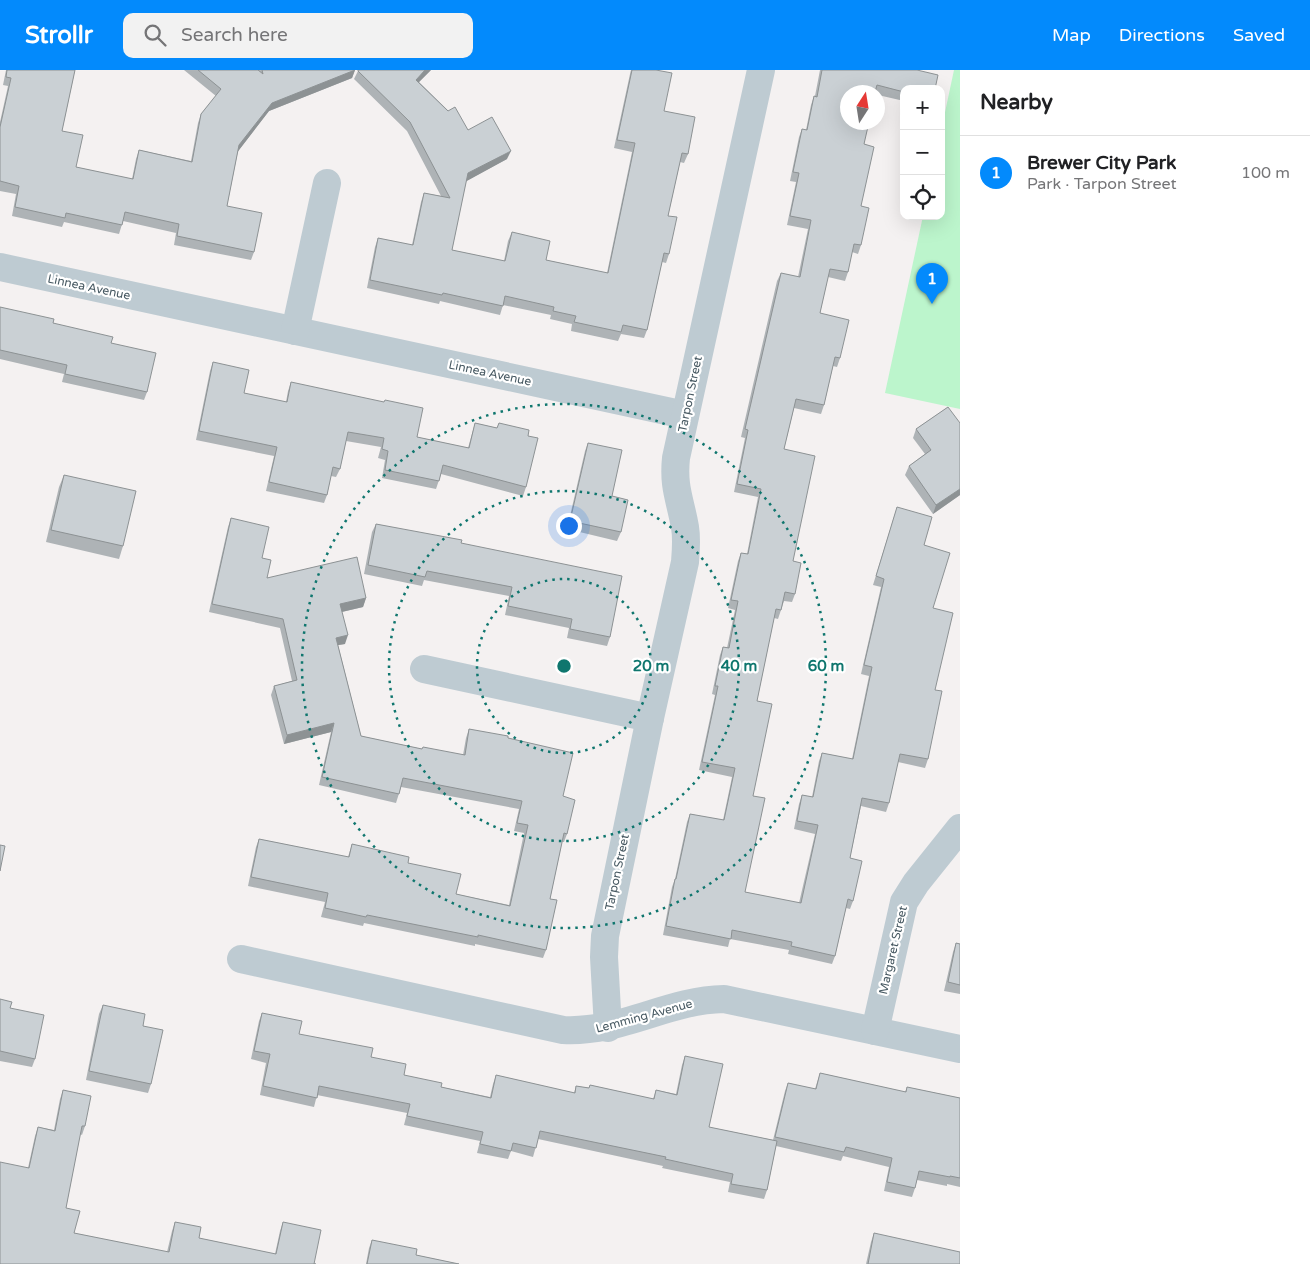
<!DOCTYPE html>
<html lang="en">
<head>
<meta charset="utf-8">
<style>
	:root { --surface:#fff; --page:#f2f2f2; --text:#202124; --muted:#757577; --line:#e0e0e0; --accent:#038afc }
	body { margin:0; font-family:"Varela Round",sans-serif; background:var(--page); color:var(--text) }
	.controls { position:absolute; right:15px; top:15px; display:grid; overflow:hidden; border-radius:10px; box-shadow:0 5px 20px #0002 }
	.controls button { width:45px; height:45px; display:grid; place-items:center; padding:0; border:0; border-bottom:1px solid var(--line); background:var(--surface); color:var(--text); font:25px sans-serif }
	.compass { position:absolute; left:840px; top:15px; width:45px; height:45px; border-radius:50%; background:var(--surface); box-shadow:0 5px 20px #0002; rotate:12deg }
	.you { position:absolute; left:568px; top:455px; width:18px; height:18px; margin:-12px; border:4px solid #fff; border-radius:50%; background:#1a73e8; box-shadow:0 0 0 8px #1a73e833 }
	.badge { display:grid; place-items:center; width:32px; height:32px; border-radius:50%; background:var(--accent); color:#fff; font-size:16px; font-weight:700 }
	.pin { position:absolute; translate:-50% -41px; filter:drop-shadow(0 1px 2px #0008) }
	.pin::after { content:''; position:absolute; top:26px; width:18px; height:15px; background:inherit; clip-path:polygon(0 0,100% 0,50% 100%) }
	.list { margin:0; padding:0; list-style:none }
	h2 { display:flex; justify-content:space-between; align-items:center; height:65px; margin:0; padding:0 20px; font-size:21px }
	h2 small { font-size:16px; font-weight:400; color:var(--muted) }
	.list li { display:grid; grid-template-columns:32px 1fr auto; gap:15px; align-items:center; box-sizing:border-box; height:75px; padding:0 20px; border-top:1px solid var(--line) }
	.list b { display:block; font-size:19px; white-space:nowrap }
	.list p { margin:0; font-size:16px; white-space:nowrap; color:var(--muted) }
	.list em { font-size:16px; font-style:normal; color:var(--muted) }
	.icon { flex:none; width:28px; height:28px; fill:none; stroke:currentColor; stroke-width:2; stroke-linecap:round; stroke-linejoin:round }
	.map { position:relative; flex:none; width:960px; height:1194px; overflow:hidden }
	header { display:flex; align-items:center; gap:30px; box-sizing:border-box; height:70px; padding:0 25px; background:var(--accent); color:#fff }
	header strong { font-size:24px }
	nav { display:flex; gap:28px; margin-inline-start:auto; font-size:18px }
	.search { width:350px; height:45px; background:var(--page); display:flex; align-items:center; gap:12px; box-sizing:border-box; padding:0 18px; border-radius:10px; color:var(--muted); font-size:19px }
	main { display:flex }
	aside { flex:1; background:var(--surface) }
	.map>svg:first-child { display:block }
	.green { fill:#bcf5cc }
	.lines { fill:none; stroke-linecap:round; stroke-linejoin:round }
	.street { stroke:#becbd2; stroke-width:28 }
	.wall { fill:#aeb3b6 }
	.shaded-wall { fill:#8d9294 }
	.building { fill:#cad0d4; stroke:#8d9294 }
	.ring { fill:none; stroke:#0f766e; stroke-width:2.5; stroke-dasharray:2.5 5 }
	.labels { text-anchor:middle; stroke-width:4.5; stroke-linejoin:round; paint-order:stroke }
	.street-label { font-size:12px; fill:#465861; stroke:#fff }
	.centre { fill:#0f766e; stroke:#fff; stroke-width:2.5 }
	.ring-label { font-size:15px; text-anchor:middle; font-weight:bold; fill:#0f766e; stroke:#fff; stroke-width:4.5; stroke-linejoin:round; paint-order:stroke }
</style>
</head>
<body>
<header>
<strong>Strollr</strong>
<div class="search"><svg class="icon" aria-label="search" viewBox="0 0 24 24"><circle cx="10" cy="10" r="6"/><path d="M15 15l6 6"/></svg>Search here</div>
<nav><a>Map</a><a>Directions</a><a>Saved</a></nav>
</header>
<main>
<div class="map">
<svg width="960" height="1194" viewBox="0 0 960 1194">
	<rect width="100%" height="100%" fill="#f4f1f1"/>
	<polygon class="green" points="954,0 960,0 960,339 885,323 923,146 941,146 941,61"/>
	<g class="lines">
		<g class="street">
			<polyline points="0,197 685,345"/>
			<polyline points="295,261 327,113"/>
			<polyline points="424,599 650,648"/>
			<path d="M241,889L563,960C622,963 667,930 724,929L960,979"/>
			<path d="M608,958L604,887L605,866L650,648L685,492C686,480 687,469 685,457C680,429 673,417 676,388L761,0"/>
			<polyline points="875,961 904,832 916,813 960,758"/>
		</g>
	</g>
	<g class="wall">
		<polygon points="6,0 75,0 62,61 76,97 132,109 136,89 139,80 191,91 198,53 201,44 216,26 184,0 355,0 352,8 269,41 238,81 227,136 254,182 251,190 174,175 176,163 123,151 119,164 64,152 62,157 12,146 16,124 0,121 0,52 8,16 3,15"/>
		<polygon points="431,0 419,12 468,60 507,89 466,111 452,180 504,191 508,171 512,162 546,190 607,203 632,82 614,78 630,4 631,0 656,0 664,41 688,84 684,93 680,92 668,146 669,184 666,193 662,192 647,260 644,268 621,264 618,271 571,261 572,254 550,249 551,245 503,235 500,245 440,231 439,234 367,218 375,177 378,168 412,175 421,132 424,123 441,126 407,61 354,9 358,1"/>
		<polygon points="820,0 917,0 904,19 904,31 878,25 878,22 848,22 864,74 861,136 861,175 858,184 852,182 848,202 845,211 828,207 820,243 840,288 837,297 833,296 824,335 821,344 794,338 784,379 795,524 792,532 784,531 778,549 774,548 757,631 753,726 745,822 799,833 815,764 794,759 799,734 802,725 812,727 819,691 822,683 852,689 869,606 861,604 881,517 873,515 897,437 924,475 933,538 935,620 928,689 925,698 898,692 889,733 886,742 861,736 850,788 853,831 850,839 846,838 835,886 832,894 788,884 789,880 730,869 728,877 663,865 672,817 675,809 687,752 690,744 723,750 732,707 699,700 715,625 712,624 720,585 723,577 727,578 735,540 728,538 738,491 741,483 747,484 758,427 734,422 745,368 741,367 777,211 781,203 798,207 808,159 787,155 796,112 790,111 799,67 802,59 806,60 811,35 814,26 815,26"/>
		<polygon points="0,237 53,253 111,273 147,322 144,330 62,312 64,304 0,289"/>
		<polygon points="213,292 244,323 286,332 288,321 291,312 417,367 468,378 475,353 497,358 499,353 528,366 526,417 523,426 441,404 436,419 382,408 385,390 378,388 381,377 346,371 340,399 336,407 331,406 327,425 324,433 266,421 274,386 196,370 210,301"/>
		<polygon points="948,337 960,425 933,444 905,405 909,396 925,384 913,368 916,359"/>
		<polygon points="588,373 612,426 621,462 617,471 567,459 585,381"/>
		<polygon points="64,405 123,476 119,489 46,472 59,417"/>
		<polygon points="231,448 262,488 267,508 366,528 363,537 342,542 345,574 338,575 361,666 422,679 463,685 466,668 469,659 508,668 563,726 567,764 564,772 562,772 550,829 546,880 543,888 475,874 475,876 364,853 363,856 321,847 325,832 248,816 256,777 259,769 348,787 352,774 408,793 456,824 509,835 524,763 514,761 519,739 401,717 396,733 319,715 331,662 284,674 271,625 274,616 292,611 280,558 209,542 228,457"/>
		<polygon points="376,454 461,473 610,567 607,576 567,568 569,558 505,545 509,526 424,510 422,516 364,504 372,462"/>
		<polygon points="956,873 960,874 960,924 944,921 953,882"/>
		<polygon points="0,929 10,938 35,989 32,997 0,991"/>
		<polygon points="103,935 143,956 151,1014 148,1023 86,1010 99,944"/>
		<polygon points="262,943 299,964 371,987 404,1005 441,1017 490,1027 493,1014 496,1005 574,1023 576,1016 589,1018 590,1015 653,1029 656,1020 676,1024 682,995 685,986 709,1057 773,1070 785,1021 788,1013 815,1019 820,1003 905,1022 907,1017 960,1028 960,1117 947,1114 947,1116 917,1110 915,1118 912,1127 884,1121 889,1097 843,1086 841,1091 776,1076 767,1120 764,1129 728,1122 730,1112 662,1098 663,1096 538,1069 533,1087 511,1081 508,1089 477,1083 480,1071 404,1055 407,1043 317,1025 314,1037 260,1025 266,993 251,989 259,951"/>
		<polygon points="63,1020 85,1056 82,1065 80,1064 66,1138 74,1163 167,1182 172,1161 175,1152 199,1168 275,1184 280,1161 283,1152 314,1194 0,1194 28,1098 35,1066 38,1057 54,1060 60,1029"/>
		<polygon points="874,1163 960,1194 866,1194 871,1172"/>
		<polygon points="372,1170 416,1185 459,1194 366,1194 369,1178"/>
	</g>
	<g class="shaded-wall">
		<polygon points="355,0 352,8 269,41 236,84 239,75 272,33"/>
		<polygon points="425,0 431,0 413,18 416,10"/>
		<polygon points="511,81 507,89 465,112 468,103"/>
		<polygon points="960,419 960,425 933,444 936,435"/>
		<polygon points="366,528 363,537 337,543 340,534"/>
		<polygon points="348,565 345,574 332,576 336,568"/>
		<polygon points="334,653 331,662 284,674 287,665"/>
	</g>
	<g class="building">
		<polygon points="7,0 75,0 62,61 83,65 76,97 133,109 139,80 192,92 201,44 221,19 198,0 258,0 263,4 262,0 355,0 272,33 239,75 227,136 262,143 254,182 177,166 179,154 125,142 122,155 66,143 65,148 15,137 19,116 0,111 0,57 11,8 6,7"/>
		<polygon points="358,0 425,0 416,10 448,41 455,37 468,60 492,47 511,81 468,103 452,180 505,191 512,162 550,171 546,190 608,203 635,73 617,70 632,0 656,0 672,3 664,41 695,47 688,84 682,83 668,146 677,147 669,184 664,183 647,260 623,255 621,262 574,252 576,246 553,241 554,237 505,226 503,236 443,223 442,225 370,210 378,168 413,175 424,123 450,128 410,52 358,1"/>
		<polygon points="822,0 917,0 938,5 935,19 904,19 904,22 877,15 875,22 848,22 848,52 869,52 864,74 874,77 861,136 869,138 861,175 854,174 848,202 830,199 820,243 849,250 840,288 835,287 824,335 796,329 784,379 815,386 793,491 801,493 795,524 785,522 781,540 776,539 757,631 772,634 753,726 765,728 745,822 801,833 818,755 797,751 802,725 813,727 822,683 853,689 872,597 864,595 884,509 876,506 897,437 932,447 924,475 950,483 933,538 953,543 935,620 942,621 928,689 900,684 889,733 862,728 850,788 862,791 853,831 848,829 835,886 791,876 792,872 732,860 731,869 666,856 675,809 676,809 690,744 724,750 735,698 702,692 718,616 715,616 723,577 729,578 738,531 731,530 741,483 748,484 761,419 737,414 748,360 745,359 781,203 800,207 811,150 790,146 799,103 793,102 802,59 807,60 814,26 817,27"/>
		<polygon points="0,237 54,249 53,253 113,267 111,273 156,283 147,322 65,304 67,295 0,280"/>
		<polygon points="213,292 249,300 244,323 287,332 291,312 384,332 385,330 423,338 417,367 469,378 475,353 497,358 499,353 529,360 528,366 538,368 526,417 443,395 439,411 385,400 388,381 382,379 384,368 348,362 340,399 333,397 327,425 269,412 277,377 199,361"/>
		<polygon points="948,337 960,353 960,419 936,435 909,396 931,380 916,359"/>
		<polygon points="588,373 622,380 612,426 628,430 621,462 570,451"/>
		<polygon points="64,405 136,421 123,476 51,460"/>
		<polygon points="231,448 269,457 262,488 271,490 267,508 357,487 366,528 340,534 348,565 336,568 361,666 422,679 423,677 465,685 469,659 508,666 508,668 573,683 563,726 575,730 567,764 564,763 550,829 557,830 546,880 478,865 478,867 367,845 366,847 325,838 328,823 251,807 259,769 349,787 352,774 409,787 408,793 461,804 456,824 510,836 528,755 517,753 522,731 403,708 399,724 322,707 334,653 287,665 274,616 297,610 283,549 212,534"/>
		<polygon points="376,454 462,470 461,473 622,506 610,567 570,559 572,549 508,536 512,517 427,501 425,507 368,495"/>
		<polygon points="0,775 5,776 0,801"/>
		<polygon points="956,873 960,874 960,915 948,912"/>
		<polygon points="0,929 12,932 10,938 44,945 35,989 0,981"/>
		<polygon points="103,935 145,944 143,956 163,960 151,1014 89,1001"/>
		<polygon points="262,943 302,951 299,964 373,978 371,987 406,994 404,1005 442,1013 441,1017 491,1028 496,1005 575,1023 576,1016 589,1018 590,1015 654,1029 656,1020 677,1025 685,986 723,994 709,1057 777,1071 767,1120 731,1114 733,1104 665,1089 666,1087 540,1061 536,1078 513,1073 511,1081 480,1074 483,1062 407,1046 410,1034 319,1016 317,1028 263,1016 270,984 254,981"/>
		<polygon points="820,1003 906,1022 907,1017 960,1028 960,1108 950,1106 950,1107 919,1101 915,1118 887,1112 892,1088 846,1077 844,1082 775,1067 788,1013 816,1019"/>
		<polygon points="63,1020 91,1026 85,1056 82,1056 66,1138 80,1141 74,1163 169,1182 175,1152 201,1157 199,1168 276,1184 283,1152 321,1160 314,1194 316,1194 0,1194 0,1092 29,1098 38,1057 55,1061"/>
		<polygon points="874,1163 960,1182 960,1194 868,1194"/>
		<polygon points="372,1170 417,1179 416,1185 459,1194 367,1194"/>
	</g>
	<g class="ring">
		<circle cx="564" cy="596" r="87"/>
		<circle cx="564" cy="596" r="175"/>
		<circle cx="564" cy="596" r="262"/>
	</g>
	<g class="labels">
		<g class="street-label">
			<text transform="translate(89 217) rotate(12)" y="4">Linnea Avenue</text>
			<text transform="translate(490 303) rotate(12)" y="4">Linnea Avenue</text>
			<text transform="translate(690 324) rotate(-78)" y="4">Tarpon Street</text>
			<text transform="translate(617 802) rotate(-78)" y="4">Tarpon Street</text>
			<text transform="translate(893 880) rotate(-77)" y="4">Margaret Street</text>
			<text transform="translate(644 946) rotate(-15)" y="4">Lemming Avenue</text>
		</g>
	</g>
	<circle cx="564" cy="596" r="8" class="centre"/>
	<g class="ring-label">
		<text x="651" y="601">20 m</text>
		<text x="739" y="601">40 m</text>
		<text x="826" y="601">60 m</text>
	</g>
</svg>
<div class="controls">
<button>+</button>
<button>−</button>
<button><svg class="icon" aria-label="locate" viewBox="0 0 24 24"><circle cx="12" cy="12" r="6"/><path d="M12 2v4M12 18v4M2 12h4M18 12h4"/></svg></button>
</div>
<svg class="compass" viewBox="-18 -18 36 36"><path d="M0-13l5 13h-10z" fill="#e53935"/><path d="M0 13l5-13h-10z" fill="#757577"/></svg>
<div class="you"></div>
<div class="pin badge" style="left:932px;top:234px">1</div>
</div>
<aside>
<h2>Nearby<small></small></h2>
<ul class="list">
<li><span class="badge">1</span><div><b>Brewer City Park</b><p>Park · Tarpon Street</p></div><em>100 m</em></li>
</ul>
</aside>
</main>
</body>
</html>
